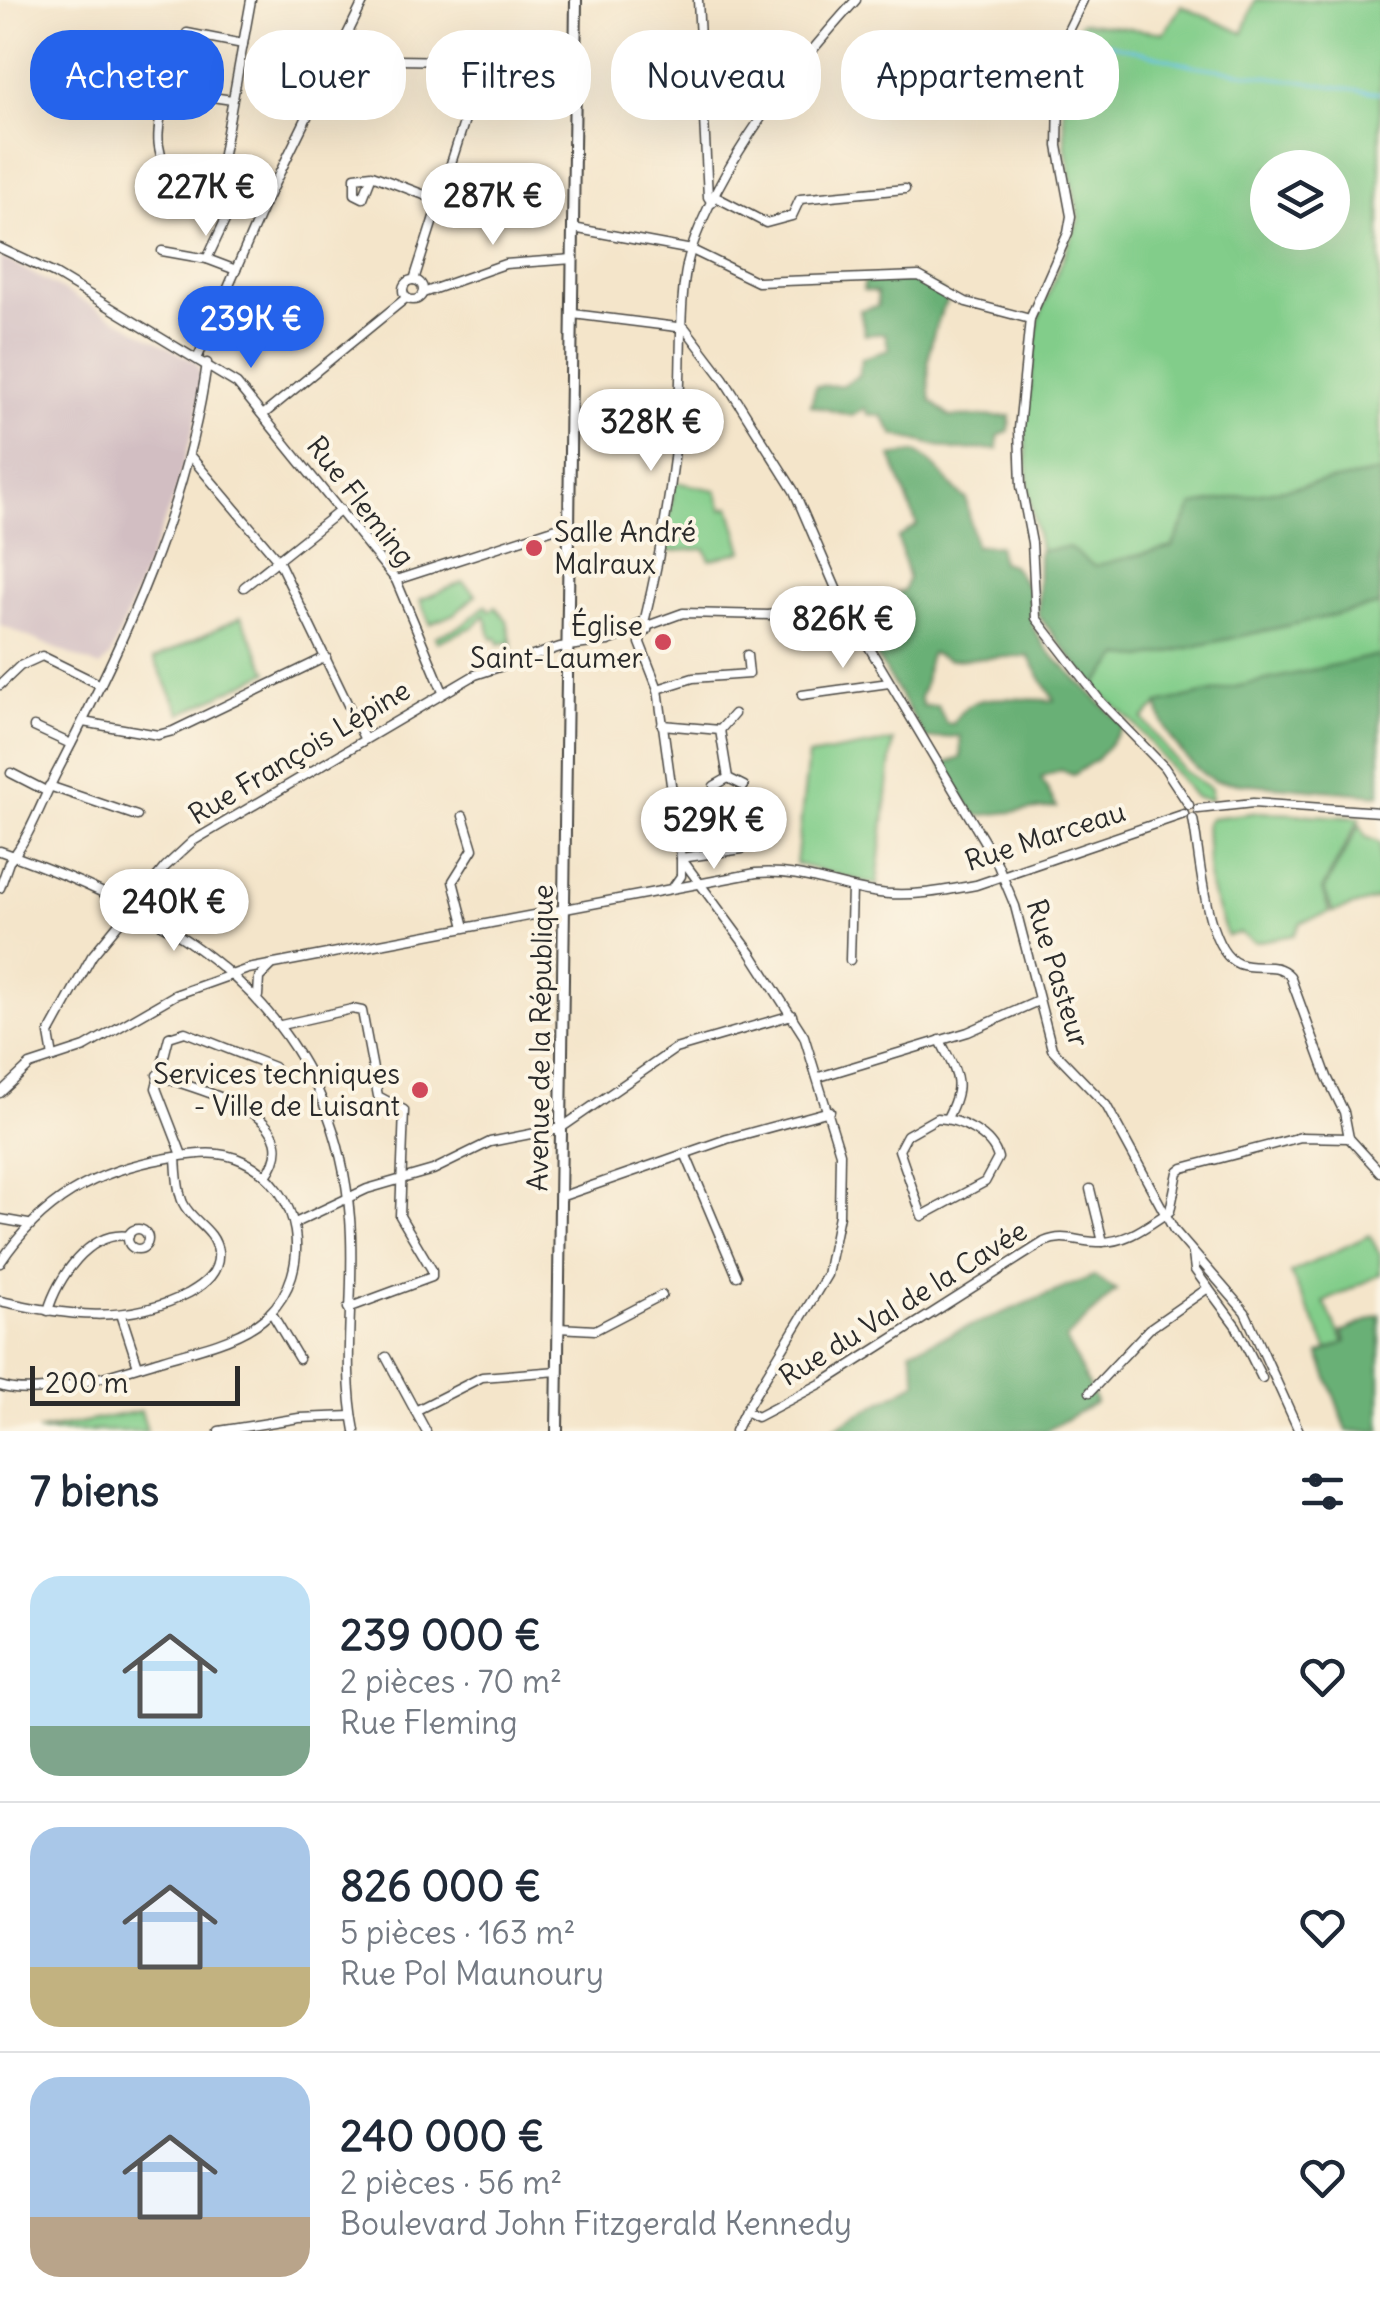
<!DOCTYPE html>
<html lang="fr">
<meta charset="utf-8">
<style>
:root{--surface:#fff;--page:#f2f2f3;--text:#1f2937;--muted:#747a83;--line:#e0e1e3;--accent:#2563eb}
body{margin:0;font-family:Delius,sans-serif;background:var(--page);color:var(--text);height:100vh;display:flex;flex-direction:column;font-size:38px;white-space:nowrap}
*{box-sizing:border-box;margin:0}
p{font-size:32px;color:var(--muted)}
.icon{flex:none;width:55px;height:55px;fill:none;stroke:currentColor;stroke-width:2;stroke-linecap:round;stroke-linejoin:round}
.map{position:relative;height:1431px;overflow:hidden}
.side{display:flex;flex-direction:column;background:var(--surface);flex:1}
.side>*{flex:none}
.banner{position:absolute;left:30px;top:30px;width:1320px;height:90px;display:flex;gap:20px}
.buttons{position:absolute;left:1250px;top:150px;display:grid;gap:20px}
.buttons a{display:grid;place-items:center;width:100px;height:100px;border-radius:50%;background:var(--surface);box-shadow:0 10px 40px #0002;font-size:50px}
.scale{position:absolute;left:30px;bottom:25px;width:210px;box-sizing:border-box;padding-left:10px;border:5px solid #2b2b2b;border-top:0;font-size:28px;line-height:35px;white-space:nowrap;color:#2b2b2b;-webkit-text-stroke:8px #fcf5e5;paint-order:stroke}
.price{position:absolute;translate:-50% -85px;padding:0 22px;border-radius:35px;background:#fff;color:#222;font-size:32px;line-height:65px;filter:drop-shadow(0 2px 5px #0008)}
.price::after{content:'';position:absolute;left:50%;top:60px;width:30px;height:22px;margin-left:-15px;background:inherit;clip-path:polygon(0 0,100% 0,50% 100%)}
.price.on{background:var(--accent);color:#fff}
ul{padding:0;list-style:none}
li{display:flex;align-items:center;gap:30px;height:250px;padding:0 30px}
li+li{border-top:2px solid var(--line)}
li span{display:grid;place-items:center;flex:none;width:280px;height:200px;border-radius:30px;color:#555}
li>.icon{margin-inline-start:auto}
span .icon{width:120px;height:120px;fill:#fffc;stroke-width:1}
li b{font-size:42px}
h2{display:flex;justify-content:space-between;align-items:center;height:120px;padding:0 30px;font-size:42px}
.tag{padding:0 35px;border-radius:40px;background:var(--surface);box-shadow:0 10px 40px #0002;font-size:35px;line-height:90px}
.tag.on{background:var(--accent);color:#fff}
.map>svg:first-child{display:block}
.industrial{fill:#d2bec2}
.green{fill:#82cd8a;stroke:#567c5a;stroke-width:2.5;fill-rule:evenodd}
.forest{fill:#69b076;stroke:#4a6e50;stroke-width:2.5;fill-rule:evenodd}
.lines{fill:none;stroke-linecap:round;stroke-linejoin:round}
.stream{stroke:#6bc3e8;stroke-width:2.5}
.minor-casing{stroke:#494743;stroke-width:11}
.major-casing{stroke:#494743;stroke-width:14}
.minor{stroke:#fff;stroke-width:8}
.major{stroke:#fff;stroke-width:10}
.poi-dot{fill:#d1495b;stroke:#fcf5e5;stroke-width:4}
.labels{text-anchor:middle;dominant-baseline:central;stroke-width:8;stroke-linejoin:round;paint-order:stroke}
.street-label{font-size:28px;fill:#2b2b2b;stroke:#fcf5e5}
.poi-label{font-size:28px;fill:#2b2b2b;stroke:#fcf5e5;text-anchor:end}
</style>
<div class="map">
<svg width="1380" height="1431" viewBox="0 0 1380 1431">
<rect width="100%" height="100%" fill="#fcf5e5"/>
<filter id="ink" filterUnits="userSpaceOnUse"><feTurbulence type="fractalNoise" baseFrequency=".01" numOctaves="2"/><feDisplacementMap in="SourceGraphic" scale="20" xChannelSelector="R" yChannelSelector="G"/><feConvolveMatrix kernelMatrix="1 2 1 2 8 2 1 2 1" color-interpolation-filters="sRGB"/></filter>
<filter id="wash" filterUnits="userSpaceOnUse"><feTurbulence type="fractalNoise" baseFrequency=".0048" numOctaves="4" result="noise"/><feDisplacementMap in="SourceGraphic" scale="40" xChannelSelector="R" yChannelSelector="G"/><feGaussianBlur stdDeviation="2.25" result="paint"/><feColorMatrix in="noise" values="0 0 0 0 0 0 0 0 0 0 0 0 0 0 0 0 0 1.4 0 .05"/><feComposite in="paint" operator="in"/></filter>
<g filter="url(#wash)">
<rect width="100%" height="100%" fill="#f4e5ca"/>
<path class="industrial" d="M0,256L196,362L202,376L197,416L175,495L110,657L100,667L0,625Z"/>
<g class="green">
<path d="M1255,0H1380V660L1374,656L1158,705L1143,719L1184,771L1211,789V800L1195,797L1133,722L1088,682L1055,623L1029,494L1025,430L1038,320L1079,219L1066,150L1062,92L1066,47L1081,22L1164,33L1181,6L1243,33ZM1268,168H1332V232H1268Z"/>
<path d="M675,482L716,490L722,509L730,507L743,551L710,560L705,549L663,552Z"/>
<path d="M463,582L476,595L456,613L430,624L420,600Z"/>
<path d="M486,605L490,611L495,607L507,620L513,649L508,642L499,644L497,638L492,639L485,615L473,627L437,642L435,637L463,625Z"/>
<path d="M241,617L268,672L181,714L154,659Z"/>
<path d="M893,741L877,885L796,864L808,756Z"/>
<path d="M1260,812L1360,818L1322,890L1330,913L1301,922L1294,935L1255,942L1239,933L1227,936L1209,885L1206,824L1210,818Z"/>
<path d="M1360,824L1366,837L1380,843V898L1333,912L1324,890Z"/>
<path d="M1370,1235L1380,1256V1275L1324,1302L1344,1343L1328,1350L1290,1273Z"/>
<path d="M141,1411L147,1431H37Z"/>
</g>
<g class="forest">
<path d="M865,279L921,280L943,292L947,301C929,335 925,363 931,401L950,417L1010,416L1009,431L998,436V449L954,450L894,435L882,416L868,414L865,408L852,416L811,405L816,386L842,385L858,376L862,358L889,350L885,333L865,335L860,310L878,306L877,292L863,290Z"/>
<path d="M916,452C938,463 946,485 966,499L975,546L998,545L1001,562L1012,565L1030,591L1032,626L1046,649L1124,726L1097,759L1073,775L1061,770L1041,778L1057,807L976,816L941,765L961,758L960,736L926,739L855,620L858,612L904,590L908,578L898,538L917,525L891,456ZM931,653L949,660L1028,656L1054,700C1017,702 972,685 953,724L946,723L938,706H923L920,697C930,678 923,668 931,653Z"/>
<path d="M1380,472V605L1143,658L1120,656L1094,687L1038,615L1039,551L1068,547L1094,566L1172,547L1193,505Z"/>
<path d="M1375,656L1380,660V795L1214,781C1190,768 1161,731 1158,704Z"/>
<path d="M1094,1276L1116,1290L1066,1339L1096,1402L1046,1431H828L917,1382L911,1350Z"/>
<path d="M1380,1315V1431H1347L1319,1354L1346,1342L1342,1332Z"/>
</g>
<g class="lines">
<path class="stream" d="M1080,36L1195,66L1380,93"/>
</g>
</g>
<g filter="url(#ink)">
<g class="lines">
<g class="minor-casing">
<g id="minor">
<path d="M251,0L217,187L264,205"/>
<path d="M698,0L708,197L712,203"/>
<path d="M1083,0L1060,47L1058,146L1071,216L1068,233L1030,319L1019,429L1021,486L1032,543L1036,618L1101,702L1164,767L1189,805"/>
<path d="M187,33L243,44"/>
<path d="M334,59L575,63"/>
<path d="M372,175L355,177V194L363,198L372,175L440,201"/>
<path d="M217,187L178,181C150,153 158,130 165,95L172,91L232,100"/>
<path d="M714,196L766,223L792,216L800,199L905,189"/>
<path d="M573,228L692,250L758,282L919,276L966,302L1030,319"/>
<path d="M0,248L55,274L237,384L396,580L443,692"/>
<path d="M162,251L207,259L236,270"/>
<path d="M207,259L238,193"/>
<circle cx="413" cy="290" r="10"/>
<path d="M414,280L474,91V62"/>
<path d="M423,293L505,264L573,259"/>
<path d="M573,314L685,328L723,378L794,491L841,600L997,863L1015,906L1052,1049L1106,1105L1174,1230L1245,1312L1299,1431"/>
<path d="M198,357L264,205L364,0"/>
<path d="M264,414L406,298"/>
<path d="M191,457L278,560L364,738"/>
<path d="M396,580L569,524"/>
<path d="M244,587L341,510"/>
<circle cx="642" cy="628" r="5.5"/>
<path d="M644,623C661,553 674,477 679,405C682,361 678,292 690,253C719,164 793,69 856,0"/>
<path d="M647,626L683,613L769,615L841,600"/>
<path d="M641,634L640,643L658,689L681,858L751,953L804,1036L840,1153L839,1215L827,1275L745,1411"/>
<path d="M0,685L20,666L42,656L101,685"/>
<path d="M658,689L693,678L749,674L747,655"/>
<path d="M802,695L889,683"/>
<path d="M83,722L158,735L173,731L326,657"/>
<path d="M662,725L720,730L728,778L714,786"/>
<path d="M34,727L71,744"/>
<path d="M720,730L734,714"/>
<path d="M11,773L46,791"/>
<path d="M728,778L744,786"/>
<path d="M49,786L137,816"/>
<path d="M1198,809L1253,803L1380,812"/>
<path d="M463,816L473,849L453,881L465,927"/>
<path d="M1193,819C1200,852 1204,951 1239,964C1258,971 1275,960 1290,976L1327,1077L1344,1112L1349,1138L1380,1172"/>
<path d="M0,851C180,914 333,1008 350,1218C356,1290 341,1359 355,1431"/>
<path d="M674,886L681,876V858L742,849"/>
<path d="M0,888L9,862C31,836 43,797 59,768C126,638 187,508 207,363"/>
<path d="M850,960L852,888"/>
<path d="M258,996L259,978L271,966"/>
<path d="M281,1025L352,1009L362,1011L378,1096L404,1110L400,1216L432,1270V1277L348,1308"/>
<path d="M940,1040C957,1075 966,1082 947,1118"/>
<path d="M53,1057L49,1034L92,956L165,867L193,841L475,675L560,647L608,641L637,630"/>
<path d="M157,1075C198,1091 311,1114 266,1176"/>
<path d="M819,1077L968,1032L1038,1001"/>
<path d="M0,1093L30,1065L85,1047L175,995L248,969L756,873C798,869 833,886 873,892C906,898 944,891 976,885L1184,814"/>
<path d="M937,1118C960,1119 992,1135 998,1158L985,1182L922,1216L899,1150L907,1135Z"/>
<path d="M685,1153L737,1276"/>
<path d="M182,1155L156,1088L169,1037L185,1032L274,1067"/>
<path d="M1090,1189L1103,1242"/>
<path d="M560,1197L727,1139L830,1111"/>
<path d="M0,1219L28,1224"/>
<path d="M297,1222L367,1189L433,1170L490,1142L561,1128L675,1049L792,1015"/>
<circle cx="138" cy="1239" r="10"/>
<path d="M0,1263C41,1201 95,1170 168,1158C194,1154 218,1149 243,1161C302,1188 314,1270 268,1315C242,1340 197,1349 163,1359C120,1372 42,1400 0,1386"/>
<path d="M1208,1288L1236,1326L1262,1378"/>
<path d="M0,1301C66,1315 126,1326 189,1293C205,1284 220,1272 218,1252C215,1229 192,1222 183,1203C177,1189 177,1172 176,1157"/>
<path d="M48,1311C57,1279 89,1230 129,1236"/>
<path d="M271,1312L299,1359"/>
<path d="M122,1317L138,1366"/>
<path d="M558,1328L595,1330L662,1295"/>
<path d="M386,1357L426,1431"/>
<path d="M1090,1392L1149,1329L1208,1288L1195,1270L1193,1254"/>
<path d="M415,1411L482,1377L558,1371"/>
<path d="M219,1431L299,1418L352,1416"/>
<path d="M735,1431L745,1411L757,1417L824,1382L1044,1242C1064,1233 1077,1242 1098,1242C1127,1243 1147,1226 1170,1211L1178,1172L1183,1168L1301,1137L1349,1138"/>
</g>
</g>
<g class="major-casing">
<path id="major" d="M557,1431L576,0"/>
</g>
<use href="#minor" class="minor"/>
<use href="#major" class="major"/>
</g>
</g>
<g class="poi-dot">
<circle cx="534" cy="548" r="10"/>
<circle cx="663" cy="642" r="10"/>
<circle cx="420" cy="1090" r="10"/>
</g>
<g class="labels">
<g class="street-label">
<text transform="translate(361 501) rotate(52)">Rue Fleming</text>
<text transform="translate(299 752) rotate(-31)">Rue François Lépine</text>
<text transform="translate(1045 836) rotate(-18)">Rue Marceau</text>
<text transform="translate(1058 973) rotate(73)">Rue Pasteur</text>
<text transform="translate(540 1038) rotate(-89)">Avenue de la République</text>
<text transform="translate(903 1303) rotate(-32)">Rue du Val de la Cavée</text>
</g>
<g class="poi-label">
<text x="554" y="532" text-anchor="start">Salle André<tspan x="554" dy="32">Malraux</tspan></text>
<text x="643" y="626">Église<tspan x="643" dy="32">Saint-Laumer</tspan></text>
<text x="400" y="1074">Services techniques<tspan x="400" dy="32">- Ville de Luisant</tspan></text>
</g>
</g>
</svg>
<div class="buttons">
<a><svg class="icon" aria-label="layers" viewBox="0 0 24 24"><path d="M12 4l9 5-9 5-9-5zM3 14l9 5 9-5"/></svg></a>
</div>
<div class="scale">200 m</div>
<b class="price" style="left:206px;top:239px">227K €</b>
<b class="price" style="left:493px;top:248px">287K €</b>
<b class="price on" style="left:251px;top:371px">239K €</b>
<b class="price" style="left:651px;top:474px">328K €</b>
<b class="price" style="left:843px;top:671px">826K €</b>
<b class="price" style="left:714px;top:872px">529K €</b>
<b class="price" style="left:174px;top:954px">240K €</b>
<div class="banner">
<a class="tag on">Acheter</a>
<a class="tag">Louer</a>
<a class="tag">Filtres</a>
<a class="tag">Nouveau</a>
<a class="tag">Appartement</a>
</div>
</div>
<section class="side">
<h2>7 biens<svg class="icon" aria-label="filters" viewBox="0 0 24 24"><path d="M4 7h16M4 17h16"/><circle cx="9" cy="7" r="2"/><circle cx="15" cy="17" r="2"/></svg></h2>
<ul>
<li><span style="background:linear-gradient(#bfe0f5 75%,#7fa58c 0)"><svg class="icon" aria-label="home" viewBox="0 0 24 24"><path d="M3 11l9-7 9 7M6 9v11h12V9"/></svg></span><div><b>239 000 €</b><p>2 pièces · 70 m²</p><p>Rue Fleming</p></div><svg class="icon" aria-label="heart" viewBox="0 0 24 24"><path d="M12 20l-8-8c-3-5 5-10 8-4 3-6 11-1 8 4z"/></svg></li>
<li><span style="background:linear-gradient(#a9c7e8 70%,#c2b280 0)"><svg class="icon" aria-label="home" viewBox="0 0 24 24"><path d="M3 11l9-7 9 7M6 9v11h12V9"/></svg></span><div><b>826 000 €</b><p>5 pièces · 163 m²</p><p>Rue Pol Maunoury</p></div><svg class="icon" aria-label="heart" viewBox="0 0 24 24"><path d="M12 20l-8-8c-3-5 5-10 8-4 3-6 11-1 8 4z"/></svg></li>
<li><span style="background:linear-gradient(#a9c7e8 70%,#b9a48a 0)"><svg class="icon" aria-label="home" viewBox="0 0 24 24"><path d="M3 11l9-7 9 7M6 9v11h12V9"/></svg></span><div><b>240 000 €</b><p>2 pièces · 56 m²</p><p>Boulevard John Fitzgerald Kennedy</p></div><svg class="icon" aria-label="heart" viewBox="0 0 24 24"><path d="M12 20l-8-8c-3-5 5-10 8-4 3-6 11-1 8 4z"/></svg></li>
</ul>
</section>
